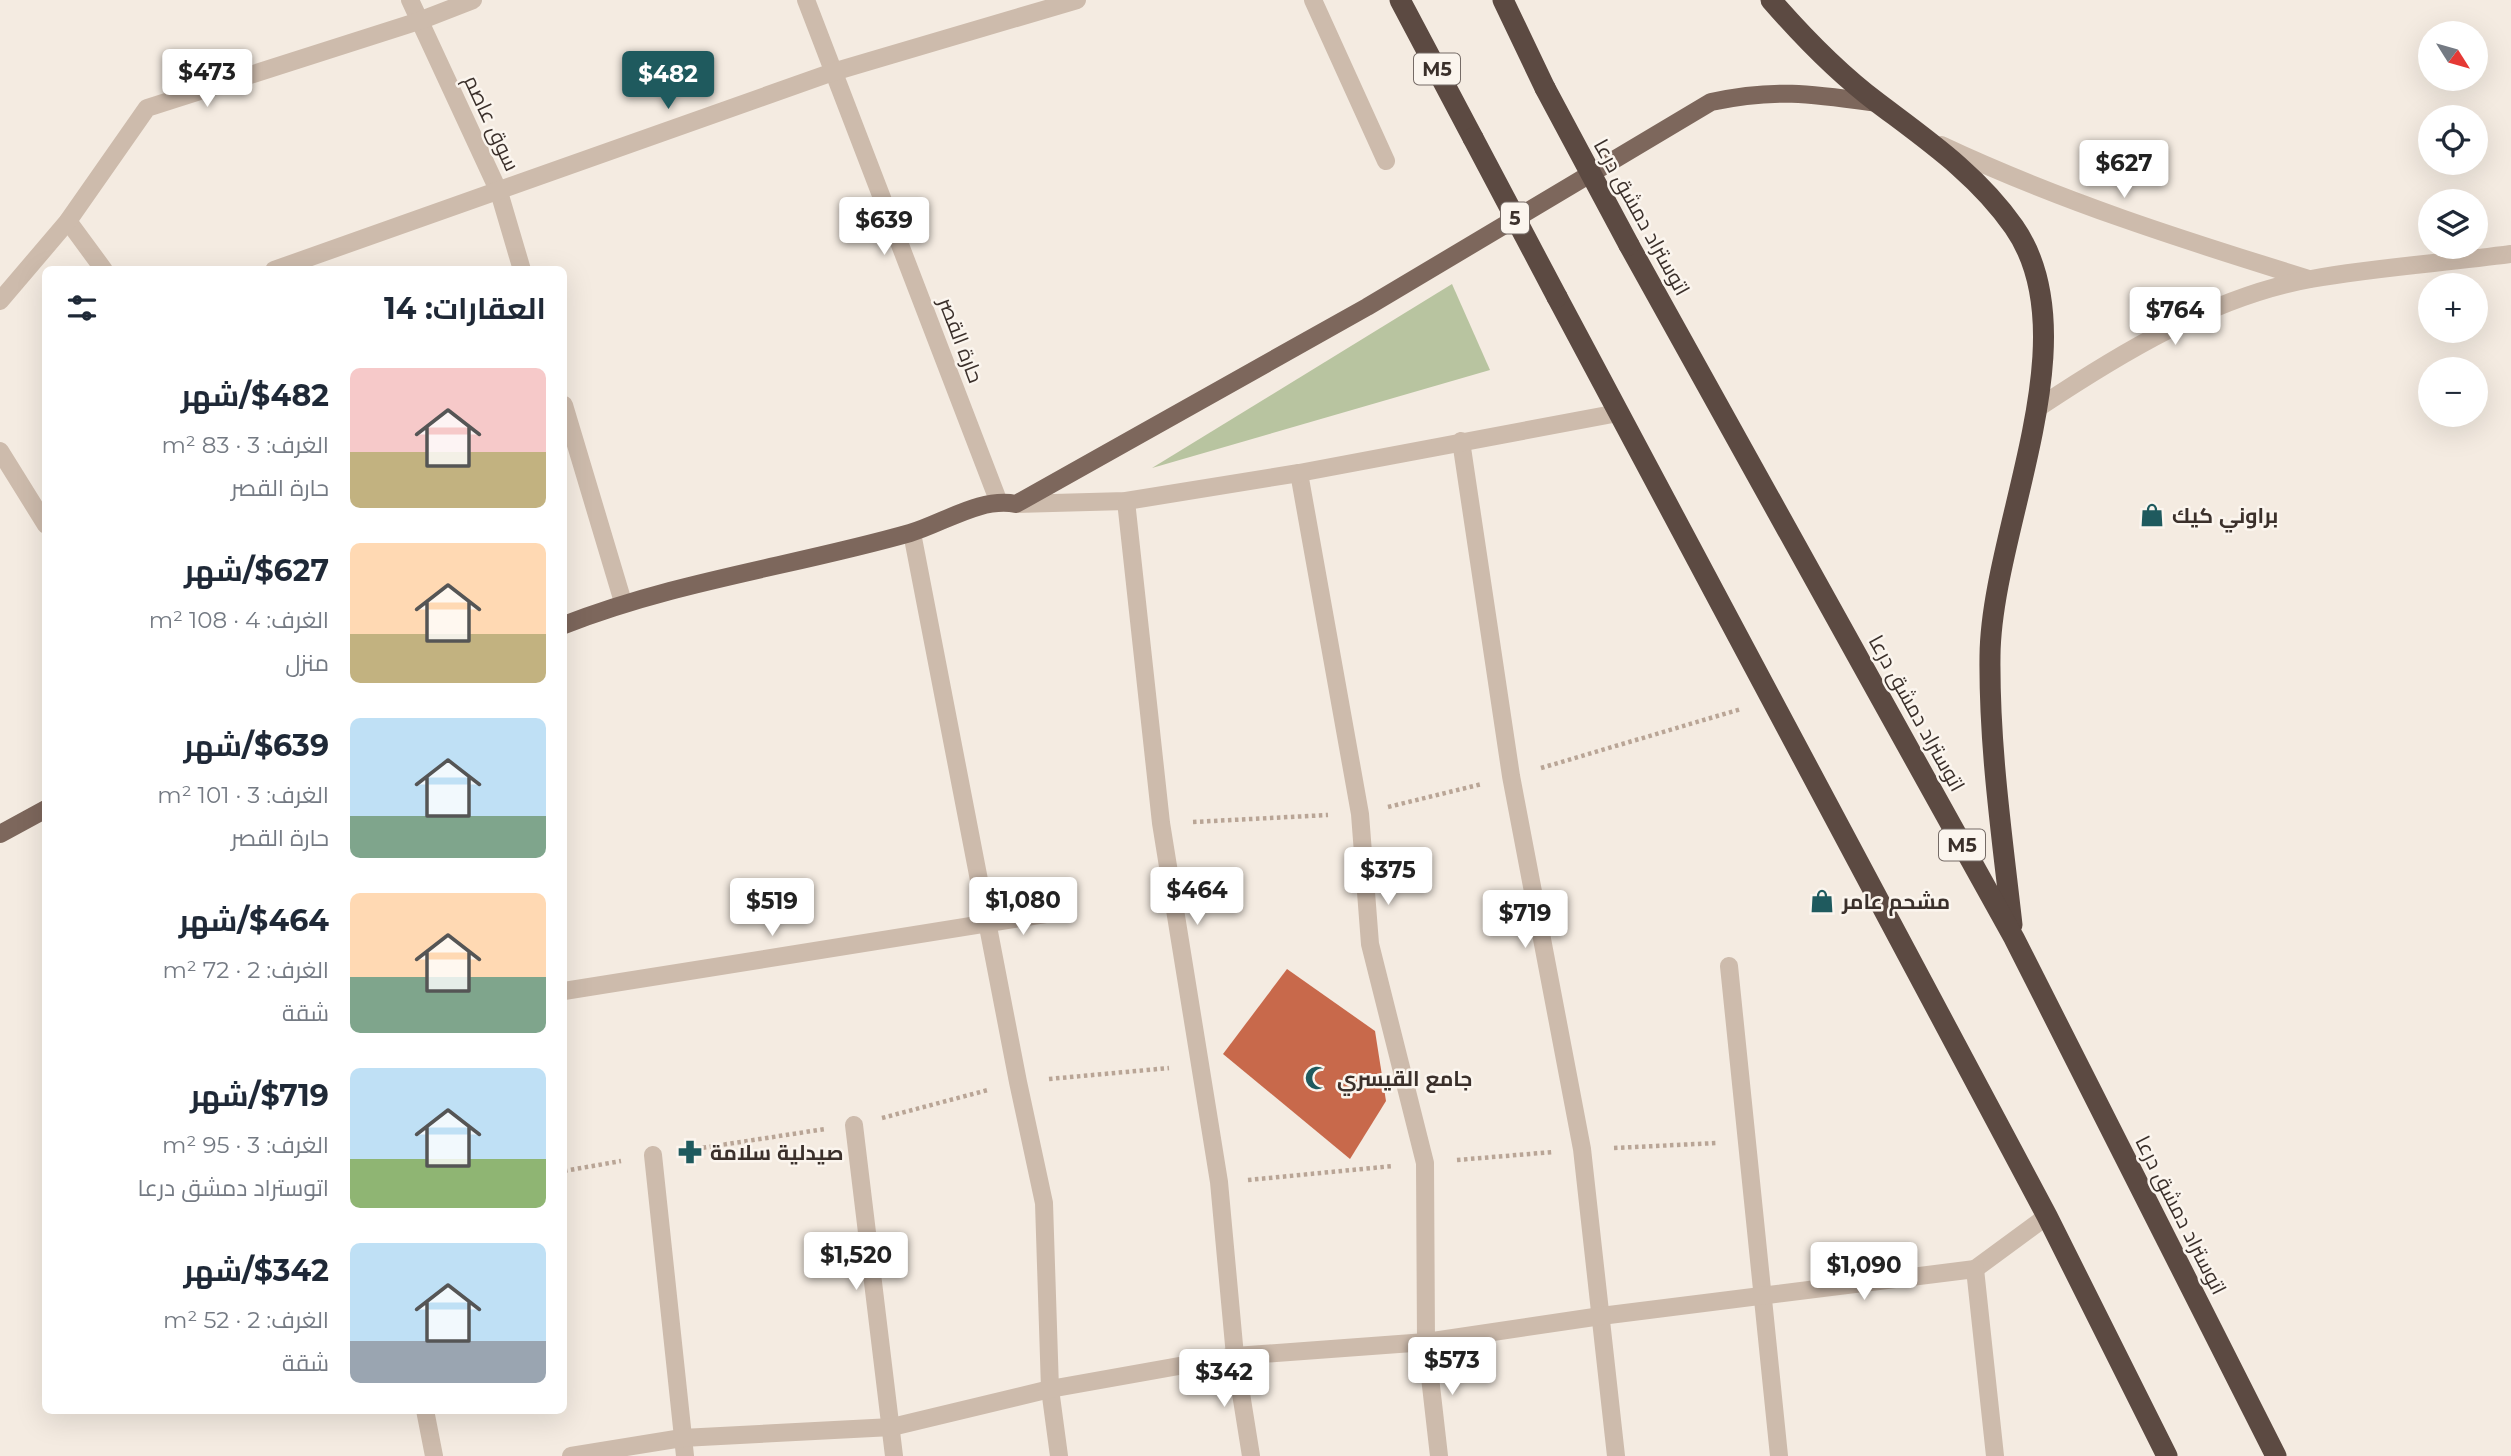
<!DOCTYPE html>
<html lang="ar">
<meta charset="utf-8">
<style>
:root{--surface:#fff;--page:#f2f2f3;--text:#1f2937;--muted:#747a83;--accent:#1f5a5e}
body{margin:0;font-family:Montserrat,Cairo,sans-serif;background:var(--page);color:var(--text);direction:rtl;height:100vh;display:flex;flex-direction:column;font-size:26px;white-space:nowrap}
*{box-sizing:border-box;margin:0}
p{font-size:23px;color:var(--muted)}
.icon{flex:none;width:38px;height:38px;fill:none;stroke:currentColor;stroke-width:2;stroke-linecap:round;stroke-linejoin:round}
.map{position:relative;flex:1;overflow:hidden;direction:ltr}
.details{position:absolute;left:42px;top:266px;width:525px;height:1148px;display:flex;flex-direction:column;background:var(--surface);border-radius:10px;box-shadow:0 7px 28px #0002;direction:rtl}
.details>*{flex:none}
.needle{width:46px;rotate:127deg}
.fabs{position:absolute;left:2418px;top:21px;display:grid;gap:14px}
.fabs a{display:grid;place-items:center;width:70px;height:70px;border-radius:50%;background:var(--surface);box-shadow:0 7px 28px #0002;font-size:35px}
.price{position:absolute;translate:-50% -60px;padding:0 16px;border-radius:7px;background:#fff;color:#222;font-size:23px;line-height:46px;filter:drop-shadow(0 2px 4px #0008)}
.price::after{content:'';position:absolute;left:50%;top:42px;width:21px;height:16px;margin-left:-10px;background:inherit;clip-path:polygon(0 0,100% 0,50% 100%)}
.price.selected{background:var(--accent);color:#fff}
ul{padding:0;list-style:none}
li{display:flex;align-items:center;gap:21px;height:175px;padding:0 21px}
li span{display:grid;place-items:center;flex:none;width:196px;height:140px;border-radius:10px;color:#555}
li>.icon{margin-inline-start:auto}
span .icon{width:84px;height:84px;fill:#fffc;stroke-width:1}
li b{font-size:30px}
h2{display:flex;justify-content:space-between;align-items:center;height:84px;padding:0 21px;font-size:30px}
.map>svg:first-child{display:block}
.green{fill:#b8c4a0}
.building{fill:#c8694b}
.lines{fill:none;stroke-linecap:round;stroke-linejoin:round}
.path{stroke:#b9a596;stroke-width:4.5;stroke-dasharray:3.5 3.5;stroke-linecap:butt}
.minor{stroke:#cdbbac;stroke-width:18}
.major{stroke:#7d675c;stroke-width:18}
.highway{stroke:#5c4a42;stroke-width:21}
.highway-bridge{stroke:#5c4a42;stroke-width:21}
.labels{text-anchor:middle;dominant-baseline:central;stroke-width:5;stroke-linejoin:round;paint-order:stroke}
.shield{fill:#fbf5ee;stroke:#756b66;stroke-width:2}
.shield-label{font-size:19px;font-weight:bold;fill:#3b302b}
.street-label{font-size:21px;fill:#3b302b;stroke:#fbf5ee}
.poi-label{font-size:21px;font-weight:bold;fill:#3b302b;stroke:#fbf5ee;text-anchor:start}
</style>
<div class="map">
<svg width="2511" height="1456" viewBox="0 0 2511 1456">
<rect width="100%" height="100%" fill="#f4ebe1"/>
<path class="green" d="M1452,284L1490,370L1152,468Z"/>
<path class="building" d="M1287,969L1375,1031L1386,1101L1350,1159L1223,1054Z"/>
<g class="lines">
<g class="path">
<path d="M1541,768L1741,709"/>
<path d="M1388,807L1482,784"/>
<path d="M1193,822L1328,815"/>
<path d="M1049,1079L1169,1068"/>
<path d="M882,1118L988,1090"/>
<path d="M1614,1148L1717,1143"/>
<path d="M682,1151L825,1129"/>
<path d="M1457,1160L1553,1152"/>
<path d="M564,1171L621,1161"/>
<path d="M1248,1180L1393,1166"/>
</g>
<g class="minor">
<path d="M410,0L499,192L522,270"/>
<path d="M806,0L998,500"/>
<path d="M1313,0L1386,161"/>
<path d="M1941,145C2060,201 2183,240 2309,279"/>
<path d="M68,221L104,270"/>
<path d="M274,270L833,72L1077,0"/>
<path d="M0,301L68,221L147,108L419,21L473,0"/>
<path d="M564,405L623,602"/>
<path d="M2038,408C2119,354 2214,296 2311,279C2377,267 2445,263 2511,254"/>
<path d="M1461,441L1511,776L1582,1149L1616,1456"/>
<path d="M0,451L46,525"/>
<path d="M1299,473L1360,814L1370,944L1425,1163L1426,1342L1439,1456"/>
<path d="M1126,501L1161,823L1219,1182L1235,1356L1251,1456"/>
<path d="M1016,504L1126,501L1299,473L1618,413"/>
<path d="M912,533L1018,1082L1044,1203L1050,1389L1059,1456"/>
<path d="M1729,966L1779,1456"/>
<path d="M564,991L1052,913"/>
<path d="M854,1125L894,1456"/>
<path d="M653,1155L685,1456"/>
<path d="M1975,1269L2047,1216"/>
<path d="M425,1410L434,1456"/>
<path d="M571,1456L682,1438L892,1427L1050,1389L1235,1356L1426,1342L1601,1316L1975,1269L1995,1456"/>
</g>
<g class="major">
<path d="M564,625C676,581 794,566 910,533C944,523 980,497 1016,504L1367,307L1711,102C1776,88 1813,94 1877,103"/>
<path d="M0,834L46,809"/>
</g>
<g class="highway">
<path d="M1400,0L1473,138"/>
<path d="M1503,0L1545,88"/>
<path d="M1771,0C1804,38 1838,73 1878,103C1927,140 1978,175 2014,227C2092,339 1991,530 1990,656C1989,746 2002,836 2012,925"/>
<path d="M1629,245L2014,938L2276,1456"/>
<path d="M1557,297L2047,1216L2167,1456"/>
</g>
<g class="highway-bridge">
<path d="M1545,88L1629,245"/>
<path d="M1473,138L1557,297"/>
</g>
</g>
<defs>
<g id="shop-bare" transform="scale(1.89)"><path d="M-5-2.5h2.3a2.7 3.5 0 0 1 5.4 0H5L5.5 6h-11ZM-1.5-2.5h3a1.5 2.3 0 0 0-3 0Z" fill="#1f5a5e" stroke="#fbf5ee" stroke-width="2.5" paint-order="stroke"/></g>
<g id="mosque-bare" transform="scale(1.89)"><path d="M3.5-4.9A6 6 0 1 0 3.5 4.9A5 5 0 1 1 3.5-4.9Z" fill="#1f5a5e" stroke="#fbf5ee" stroke-width="2.5" paint-order="stroke"/></g>
<g id="pharmacy-bare" transform="scale(1.89)"><path d="M-2-6h4v4h4v4h-4v4h-4v-4h-4v-4h4Z" fill="#1f5a5e" stroke="#fbf5ee" stroke-width="2.5" paint-order="stroke"/></g>
</defs>
<g fill-rule="evenodd">
<use href="#shop-bare" x="2152" y="515"/>
<use href="#shop-bare" x="1822" y="901"/>
<use href="#mosque-bare" x="1317" y="1078"/>
<use href="#pharmacy-bare" x="690" y="1152"/>
</g>
<g class="labels">
<g class="shield">
<rect x="1414" y="53.5" width="46" height="31" rx="5"/>
<rect x="1501" y="202.5" width="28" height="31" rx="5"/>
<rect x="1939" y="829.5" width="46" height="31" rx="5"/>
</g>
<g class="shield-label">
<text x="1437" y="69">M5</text>
<text x="1515" y="218">5</text>
<text x="1962" y="845">M5</text>
</g>
<g class="street-label">
<text transform="translate(492 123) rotate(65)">سوق عاصم</text>
<text transform="translate(1642 217) rotate(61)">اتوستراد دمشق درعا</text>
<text transform="translate(961 340) rotate(69)">حارة القصر</text>
<text transform="translate(1917 713) rotate(61)">اتوستراد دمشق درعا</text>
<text transform="translate(2181 1215) rotate(63)">اتوستراد دمشق درعا</text>
</g>
<g class="poi-label">
<text x="2172" y="515">براوني كيك</text>
<text x="1842" y="901">مشحم عامر</text>
<text x="1337" y="1078">جامع القيسري</text>
<text x="710" y="1152">صيدلية سلامة</text>
</g>
</g>
</svg>
<div class="fabs">
<a><svg class="needle" viewBox="-14 -14 28 28"><path d="M0-13l5 13h-10z" fill="#e53935"/><path d="M0 13l5-13h-10z" fill="#747a83"/></svg></a>
<a><svg class="icon" aria-label="locate" viewBox="0 0 24 24"><circle cx="12" cy="12" r="6"/><path d="M12 2v4M12 18v4M2 12h4M18 12h4"/></svg></a>
<a><svg class="icon" aria-label="layers" viewBox="0 0 24 24"><path d="M12 4l9 5-9 5-9-5zM3 14l9 5 9-5"/></svg></a>
<a>+</a>
<a>−</a>
</div>
<b class="price" style="left:207px;top:109px">$473</b>
<b class="price selected" style="left:668px;top:111px">$482</b>
<b class="price" style="left:2124px;top:200px">$627</b>
<b class="price" style="left:884px;top:257px">$639</b>
<b class="price" style="left:2175px;top:347px">$764</b>
<b class="price" style="left:1388px;top:907px">$375</b>
<b class="price" style="left:1197px;top:927px">$464</b>
<b class="price" style="left:1023px;top:937px">$1,080</b>
<b class="price" style="left:772px;top:938px">$519</b>
<b class="price" style="left:1525px;top:950px">$719</b>
<b class="price" style="left:856px;top:1292px">$1,520</b>
<b class="price" style="left:1864px;top:1302px">$1,090</b>
<b class="price" style="left:1452px;top:1397px">$573</b>
<b class="price" style="left:1224px;top:1409px">$342</b>
<section class="details">
<h2>العقارات: 14<svg class="icon" aria-label="filters" viewBox="0 0 24 24"><path d="M4 7h16M4 17h16"/><circle cx="9" cy="7" r="2"/><circle cx="15" cy="17" r="2"/></svg></h2>
<ul>
<li><span style="background:linear-gradient(#f6c9c9 60%,#c2b280 0)"><svg class="icon" aria-label="home" viewBox="0 0 24 24"><path d="M3 11l9-7 9 7M6 9v11h12V9"/></svg></span><div><b>$482/شهر</b><p>الغرف: 3 · 83 m²</p><p>حارة القصر</p></div></li>
<li><span style="background:linear-gradient(#ffd9b3 65%,#c2b280 0)"><svg class="icon" aria-label="home" viewBox="0 0 24 24"><path d="M3 11l9-7 9 7M6 9v11h12V9"/></svg></span><div><b>$627/شهر</b><p>الغرف: 4 · 108 m²</p><p>منزل</p></div></li>
<li><span style="background:linear-gradient(#bfe0f5 70%,#7fa58c 0)"><svg class="icon" aria-label="home" viewBox="0 0 24 24"><path d="M3 11l9-7 9 7M6 9v11h12V9"/></svg></span><div><b>$639/شهر</b><p>الغرف: 3 · 101 m²</p><p>حارة القصر</p></div></li>
<li><span style="background:linear-gradient(#ffd9b3 60%,#7fa58c 0)"><svg class="icon" aria-label="home" viewBox="0 0 24 24"><path d="M3 11l9-7 9 7M6 9v11h12V9"/></svg></span><div><b>$464/شهر</b><p>الغرف: 2 · 72 m²</p><p>شقة</p></div></li>
<li><span style="background:linear-gradient(#bfe0f5 65%,#8fb573 0)"><svg class="icon" aria-label="home" viewBox="0 0 24 24"><path d="M3 11l9-7 9 7M6 9v11h12V9"/></svg></span><div><b>$719/شهر</b><p>الغرف: 3 · 95 m²</p><p>اتوستراد دمشق درعا</p></div></li>
<li><span style="background:linear-gradient(#bfe0f5 70%,#9aa5b1 0)"><svg class="icon" aria-label="home" viewBox="0 0 24 24"><path d="M3 11l9-7 9 7M6 9v11h12V9"/></svg></span><div><b>$342/شهر</b><p>الغرف: 2 · 52 m²</p><p>شقة</p></div></li>
</ul>
</section>
</div>
